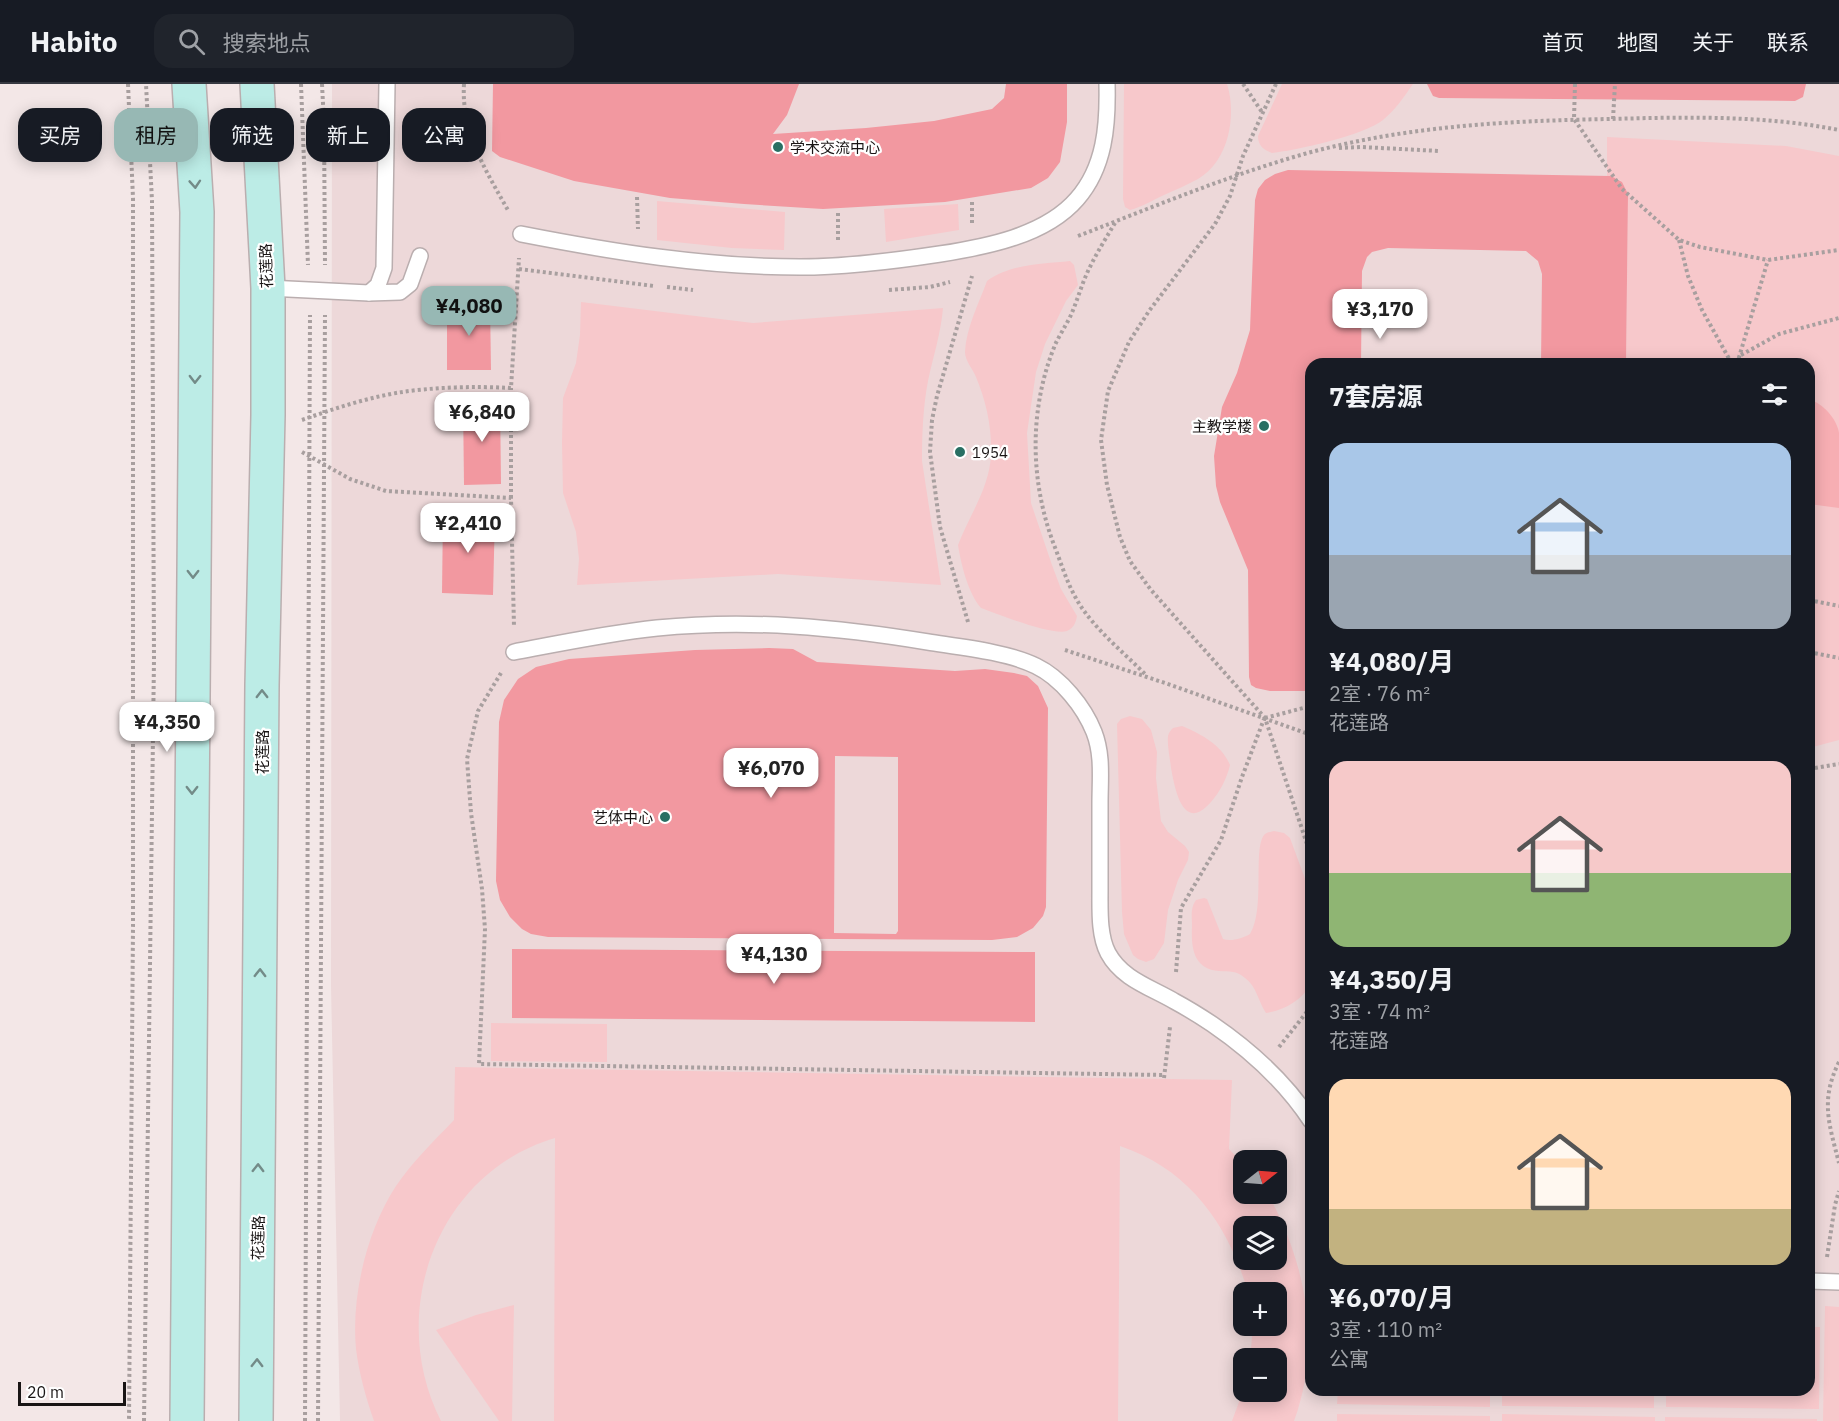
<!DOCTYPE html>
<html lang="zh">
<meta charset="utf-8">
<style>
:root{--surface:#171b24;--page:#20242c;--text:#f1f3f6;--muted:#9ea1a6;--line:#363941;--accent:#97b8b4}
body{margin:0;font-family:"IBM Plex Sans","Noto Sans SC",sans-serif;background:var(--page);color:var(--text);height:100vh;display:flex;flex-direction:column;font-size:22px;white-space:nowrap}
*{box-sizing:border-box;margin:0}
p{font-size:20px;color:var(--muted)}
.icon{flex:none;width:33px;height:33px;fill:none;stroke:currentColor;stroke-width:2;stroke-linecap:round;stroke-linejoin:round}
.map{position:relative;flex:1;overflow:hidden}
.drawer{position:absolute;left:1305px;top:274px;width:510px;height:1038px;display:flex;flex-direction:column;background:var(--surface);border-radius:18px;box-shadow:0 3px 15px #0003}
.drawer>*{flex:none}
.top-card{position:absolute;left:18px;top:24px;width:570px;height:54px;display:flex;gap:12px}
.needle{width:39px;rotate:73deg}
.fabs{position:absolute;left:1233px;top:1066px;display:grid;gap:12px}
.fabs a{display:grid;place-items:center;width:54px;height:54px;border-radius:12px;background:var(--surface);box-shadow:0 3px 15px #0003;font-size:30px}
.scale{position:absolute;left:18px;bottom:15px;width:108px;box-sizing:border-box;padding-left:6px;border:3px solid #191515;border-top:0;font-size:16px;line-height:21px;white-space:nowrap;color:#191515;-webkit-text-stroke:4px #fff;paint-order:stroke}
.price{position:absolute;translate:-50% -51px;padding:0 14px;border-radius:12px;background:#fff;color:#222;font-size:20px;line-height:39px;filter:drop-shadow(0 2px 3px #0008)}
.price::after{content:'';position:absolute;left:50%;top:36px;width:18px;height:14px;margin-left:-9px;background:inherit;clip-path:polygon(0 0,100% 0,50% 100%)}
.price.current{background:var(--accent);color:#111}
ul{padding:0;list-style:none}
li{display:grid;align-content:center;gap:12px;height:318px;padding:0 24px}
li span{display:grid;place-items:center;height:186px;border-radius:18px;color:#555}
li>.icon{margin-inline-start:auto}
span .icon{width:108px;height:108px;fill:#fffc;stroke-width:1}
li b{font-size:26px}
h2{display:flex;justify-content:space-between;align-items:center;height:72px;padding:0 24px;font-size:26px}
.tag{padding:0 21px;border-radius:18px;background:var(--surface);box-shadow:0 3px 15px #0003;font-size:21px;line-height:54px}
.tag.current{background:var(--accent);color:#111}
header{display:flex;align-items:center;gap:36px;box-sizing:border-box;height:84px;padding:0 30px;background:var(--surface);border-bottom:2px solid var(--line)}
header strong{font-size:28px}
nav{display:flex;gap:33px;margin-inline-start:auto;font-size:21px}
.search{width:420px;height:54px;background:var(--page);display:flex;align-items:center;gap:15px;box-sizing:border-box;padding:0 21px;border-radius:18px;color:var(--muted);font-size:22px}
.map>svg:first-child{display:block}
.built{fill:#edd8d9;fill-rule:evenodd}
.green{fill:#f7c8cb;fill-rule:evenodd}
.water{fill:#f7aeb3}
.building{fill:#f298a0;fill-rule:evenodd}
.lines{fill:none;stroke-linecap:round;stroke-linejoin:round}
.service-casing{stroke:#baaeaf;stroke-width:18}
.secondary-casing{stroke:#baaeaf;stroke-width:36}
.path{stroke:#a89f9f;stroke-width:4;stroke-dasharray:3 3;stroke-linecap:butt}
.service{stroke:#fff;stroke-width:15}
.secondary{stroke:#bcece6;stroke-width:33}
.oneway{stroke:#738b88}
.poi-dot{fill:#296f63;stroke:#fff;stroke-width:2}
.labels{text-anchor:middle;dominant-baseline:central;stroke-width:4.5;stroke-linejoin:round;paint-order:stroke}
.poi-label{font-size:15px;fill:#191515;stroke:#fff;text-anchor:start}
.street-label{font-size:15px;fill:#191515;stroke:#fff}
</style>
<header>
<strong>Habito</strong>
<div class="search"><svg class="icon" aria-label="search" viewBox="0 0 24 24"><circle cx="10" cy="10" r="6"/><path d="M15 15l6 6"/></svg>搜索地点</div>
<nav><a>首页</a><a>地图</a><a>关于</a><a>联系</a></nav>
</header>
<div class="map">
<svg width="1839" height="1337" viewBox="0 0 1839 1337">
<rect width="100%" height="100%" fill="#f3e7e7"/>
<path class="built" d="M332,0H1839V1337H340L331,902ZM1311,280H1809V1306H1311ZM1244,1077H1276V1110H1244ZM1244,1143H1276V1176H1244ZM1244,1209H1276V1242H1244ZM1244,1275H1276V1308H1244Z"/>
<g class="green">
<path d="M1124,0H1227C1237,31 1229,77 1198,95C1187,101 1175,106 1164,111C1153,116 1142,123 1130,126L1125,123L1123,115Z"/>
<path d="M1282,0H1413C1404,13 1395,26 1383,36C1365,51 1297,66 1272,69C1264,66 1258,62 1258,52Z"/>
<path d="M1607,53L1786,62L1839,72V656L1809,664V280H1626L1628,110L1620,96L1607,92Z"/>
<path d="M657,117L785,128L784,166L732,164L657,156Z"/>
<path d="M958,120L959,146L886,158L884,125Z"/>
<path d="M1070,177L1074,181L1078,201L1066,217L1045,260L1036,288L1027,349L1031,419L1052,481L1061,505L1077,532C1076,538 1074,544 1067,547C1053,552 997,530 981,524C968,509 961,480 958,461C970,430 990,403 991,370C992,343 986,317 976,293C973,285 965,277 965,268C966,244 979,219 987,197C1009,180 1043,180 1070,177Z"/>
<path d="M581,218L753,239L943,224C941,249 933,273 928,297C923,323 922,351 922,377L941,501L778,490L577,501L579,475L576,448L563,409L562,359L563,314L576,279L580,251Z"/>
<path d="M1130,632L1142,635L1151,646L1157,668L1156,694L1161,737L1168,748L1185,762L1189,768L1188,776L1178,796L1168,826L1164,859L1154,875L1146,878L1138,875L1133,871L1124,850L1122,828L1117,640L1121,635Z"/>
<path d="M1182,642C1201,650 1222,661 1230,681C1227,694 1220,708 1211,718C1183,750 1175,705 1171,684C1170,674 1167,661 1168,652C1169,648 1171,646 1173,644Z"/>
<path d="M1274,747L1284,749L1290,754L1311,811V901C1300,917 1285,926 1266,929C1258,917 1257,903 1245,894C1236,886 1230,888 1219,887C1193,885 1191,863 1192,842C1192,833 1190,824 1196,816L1204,814L1207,815L1223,855C1231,858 1243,854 1250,850C1266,825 1252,762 1265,750C1268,748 1271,748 1274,747Z"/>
<path d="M491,939L607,940V978L491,977Z"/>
<path d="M455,983L1232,996L1229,1065L1243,1080L1244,1110H1268C1306,1179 1322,1261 1294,1337H1232L1243,1307L1276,1308V1275H1250L1253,1242H1276V1209H1248C1229,1141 1189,1085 1120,1062L1118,1337H554L555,1054C436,1089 386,1229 441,1337H374C366,1314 359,1289 356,1265C351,1212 367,1146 396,1102C413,1077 433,1058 454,1036ZM1244,1143H1276V1176H1244Z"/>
<path d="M514,1221L512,1337H499L436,1246L476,1231Z"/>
<path d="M1825,1222L1839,1223V1337H1823Z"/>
<path d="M1809,1243H1820L1819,1325L1666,1323V1307L1809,1306Z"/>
<path d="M1338,1307H1490V1323L1337,1320Z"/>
<path d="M1502,1307H1654V1324L1502,1322Z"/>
<path d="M1337,1330L1490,1332V1337H1337Z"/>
<path d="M1502,1330L1655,1333V1337H1502Z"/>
<path d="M1665,1333L1817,1335V1337H1665Z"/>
</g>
<path class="water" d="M1809,316C1822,318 1837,335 1839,349C1839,373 1839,400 1839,424L1809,420Z"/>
<g class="building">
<path d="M493,0H799L787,31L773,50L866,44L934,37L992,25L1004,14L1006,0H1067V38L1060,78L1048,94L1031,104L945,118L823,125L744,120L670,114L574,97L500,73L492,67Z"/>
<path d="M1427,0H1806L1803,13L1795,17L1439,14L1433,12Z"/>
<path d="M1288,86L1611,92L1622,98L1628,110L1626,280H1541L1542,190L1538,177L1526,167L1388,164L1372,168L1367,173L1362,187L1361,280H1311V607H1270L1256,604L1251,601L1249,593L1248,486L1220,418L1216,402L1214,372L1222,323L1237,289L1250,246L1255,116L1258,105L1265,96L1275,90Z"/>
<path d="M447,219H490L491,286H447Z"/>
<path d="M463,317H500L501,400L464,401Z"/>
<path d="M443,429L495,430L493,511L442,509Z"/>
<path d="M769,564L793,565L817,578L955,587L985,585L1014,589L1027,592L1038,602L1048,624L1046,823L1043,832L1033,844L1017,853L992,856L548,853L531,850L522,845L510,833L500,816L496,797L499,638L504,616L518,595L536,583L569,575L695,566ZM835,672L898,673V847L896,850L834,849Z"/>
<path d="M512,865L1035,868V938L512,934Z"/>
</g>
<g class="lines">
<g class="service-casing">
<g id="service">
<path d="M521,150C613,168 706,183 800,183C847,183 894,177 940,170C985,163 1045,152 1077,115C1105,83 1108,41 1107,0"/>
<path d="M268,204L369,209L400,208L410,200L420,172"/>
<path d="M369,209L378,201L384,184L387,0"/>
<path d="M514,568C561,559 609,549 657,544C749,535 837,543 928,558C960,563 1008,568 1036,582C1061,594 1084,623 1094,648C1103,671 1100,695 1100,719C1100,749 1100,779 1100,808C1100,827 1099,852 1108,869C1122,895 1150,903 1174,917C1187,924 1200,932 1212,940C1250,966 1286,999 1311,1037"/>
<path d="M1809,1197L1839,1198"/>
</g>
</g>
<g class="secondary-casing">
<g id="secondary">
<path d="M187,1337L197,128L189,0"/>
<path d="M256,1337L262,601L268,331V204L257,0"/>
</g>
</g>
<g class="path">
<path d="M128,0L133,114V842L129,1337"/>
<path d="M301,0L308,181"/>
<path d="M322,0L324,39L325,181"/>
<path d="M464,0C461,48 486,87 509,128"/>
<path d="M1243,0L1262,28"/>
<path d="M1276,0L1243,72L1230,112L1215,140L1149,227L1129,258L1108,307L1101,356L1107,401L1120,453L1130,477L1151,506L1265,634L1311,772"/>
<path d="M1575,0L1574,35L1622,105L1679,156L1700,163L1768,176L1839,166"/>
<path d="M1613,35L1615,0"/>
<path d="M1339,64L1361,63L1440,67"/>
<path d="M637,113L638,145"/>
<path d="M972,118V139"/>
<path d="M838,129V157"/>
<path d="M1115,139C1106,154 1096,170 1088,187C1081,202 1077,218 1070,233C1065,243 1059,252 1055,261C1028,327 1030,401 1056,466C1063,485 1069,504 1080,521C1097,547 1123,568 1145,590"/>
<path d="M1078,152C1153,123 1227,92 1304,70C1406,42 1504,37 1609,35C1685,33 1764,31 1839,46"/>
<path d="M1679,156L1688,192L1702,226L1732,280"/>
<path d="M519,185L654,202"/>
<path d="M667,203L693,206"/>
<path d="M889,206L930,203L950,198"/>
<path d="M1741,271L1779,250L1839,234"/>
<path d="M1667,280H1669"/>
<path d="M1737,280L1768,176"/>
<path d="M302,336C333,325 363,315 396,309C431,303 475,302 511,304L519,174"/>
<path d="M302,368L350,395L386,407L511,414L514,543"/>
<path d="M511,414V304"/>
<path d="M1809,516L1839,522"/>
<path d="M968,538L940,443L930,368L932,336L937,312L972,192"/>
<path d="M1065,566L1165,599L1311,651"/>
<path d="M1809,568L1839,574"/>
<path d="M501,589L478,627L467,675L471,729L482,805L485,845L479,980L1164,991"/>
<path d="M1265,634L1311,622"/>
<path d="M1809,685L1839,680"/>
<path d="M1176,888L1181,824L1221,756L1242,693L1264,635"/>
<path d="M1279,963L1306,929L1311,918"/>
<path d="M1839,978C1820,1016 1829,1040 1839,1079"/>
<path d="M1164,994L1170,943"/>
<path d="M1827,1173L1835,1121L1839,1107"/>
<path d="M144,1337L154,575L152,117L146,0"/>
<path d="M305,1337L310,231"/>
<path d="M318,1337L325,231"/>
</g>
<use href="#service" class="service"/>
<use href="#secondary" class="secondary"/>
</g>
<defs><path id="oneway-chevron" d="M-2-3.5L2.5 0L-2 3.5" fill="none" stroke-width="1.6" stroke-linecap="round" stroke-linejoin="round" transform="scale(1.5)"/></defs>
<g class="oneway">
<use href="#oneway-chevron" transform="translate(195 100) rotate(86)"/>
<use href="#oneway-chevron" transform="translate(195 295) rotate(91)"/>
<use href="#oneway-chevron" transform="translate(193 490) rotate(90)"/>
<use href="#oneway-chevron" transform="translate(262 610) rotate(-90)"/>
<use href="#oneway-chevron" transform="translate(192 706) rotate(90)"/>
<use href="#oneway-chevron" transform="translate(260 889) rotate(-89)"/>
<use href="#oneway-chevron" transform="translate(258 1084) rotate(-89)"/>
<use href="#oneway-chevron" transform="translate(257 1279) rotate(-89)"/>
</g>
<g class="poi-dot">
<circle cx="778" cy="63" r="6"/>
<circle cx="1264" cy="342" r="6"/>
<circle cx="960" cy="368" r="6"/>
<circle cx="665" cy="733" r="6"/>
</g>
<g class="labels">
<g class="poi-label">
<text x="790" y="63">学术交流中心</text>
<text x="1252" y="342" text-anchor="end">主教学楼</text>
<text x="972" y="368">1954</text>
<text x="653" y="733" text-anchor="end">艺体中心</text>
</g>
<g class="street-label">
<text transform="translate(266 182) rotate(-92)">花莲路</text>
<text transform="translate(262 668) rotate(-90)">花莲路</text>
<text transform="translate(258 1154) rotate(-89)">花莲路</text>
</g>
</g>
</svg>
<div class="fabs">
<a><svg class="needle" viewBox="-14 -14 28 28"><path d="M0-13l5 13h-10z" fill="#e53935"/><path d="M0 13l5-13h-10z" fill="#9ea1a6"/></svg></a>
<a><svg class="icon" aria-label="layers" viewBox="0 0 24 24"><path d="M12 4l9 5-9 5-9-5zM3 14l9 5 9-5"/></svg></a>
<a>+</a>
<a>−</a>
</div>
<div class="scale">20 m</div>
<b class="price current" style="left:469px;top:253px">¥4,080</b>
<b class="price" style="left:1380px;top:256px">¥3,170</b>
<b class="price" style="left:482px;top:359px">¥6,840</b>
<b class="price" style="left:468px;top:470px">¥2,410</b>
<b class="price" style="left:167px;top:669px">¥4,350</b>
<b class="price" style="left:771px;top:715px">¥6,070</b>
<b class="price" style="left:774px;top:901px">¥4,130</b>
<div class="top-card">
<a class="tag">买房</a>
<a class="tag current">租房</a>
<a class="tag">筛选</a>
<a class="tag">新上</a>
<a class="tag">公寓</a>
</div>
<section class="drawer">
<h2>7套房源<svg class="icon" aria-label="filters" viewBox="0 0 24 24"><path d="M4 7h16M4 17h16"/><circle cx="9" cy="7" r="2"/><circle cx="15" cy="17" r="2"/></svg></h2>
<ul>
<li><span style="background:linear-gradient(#a9c7e8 60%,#9aa5b1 0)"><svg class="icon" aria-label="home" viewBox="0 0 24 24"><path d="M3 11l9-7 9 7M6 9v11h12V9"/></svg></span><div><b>¥4,080/月</b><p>2室 · 76 m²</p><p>花莲路</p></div></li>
<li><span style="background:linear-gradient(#f6c9c9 60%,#8fb573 0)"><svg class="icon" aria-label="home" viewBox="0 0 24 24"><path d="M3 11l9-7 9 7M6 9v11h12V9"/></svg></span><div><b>¥4,350/月</b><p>3室 · 74 m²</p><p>花莲路</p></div></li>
<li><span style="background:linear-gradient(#ffd9b3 70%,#c2b280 0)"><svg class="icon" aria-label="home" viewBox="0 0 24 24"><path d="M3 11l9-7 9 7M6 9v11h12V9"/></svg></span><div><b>¥6,070/月</b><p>3室 · 110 m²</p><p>公寓</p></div></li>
</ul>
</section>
</div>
